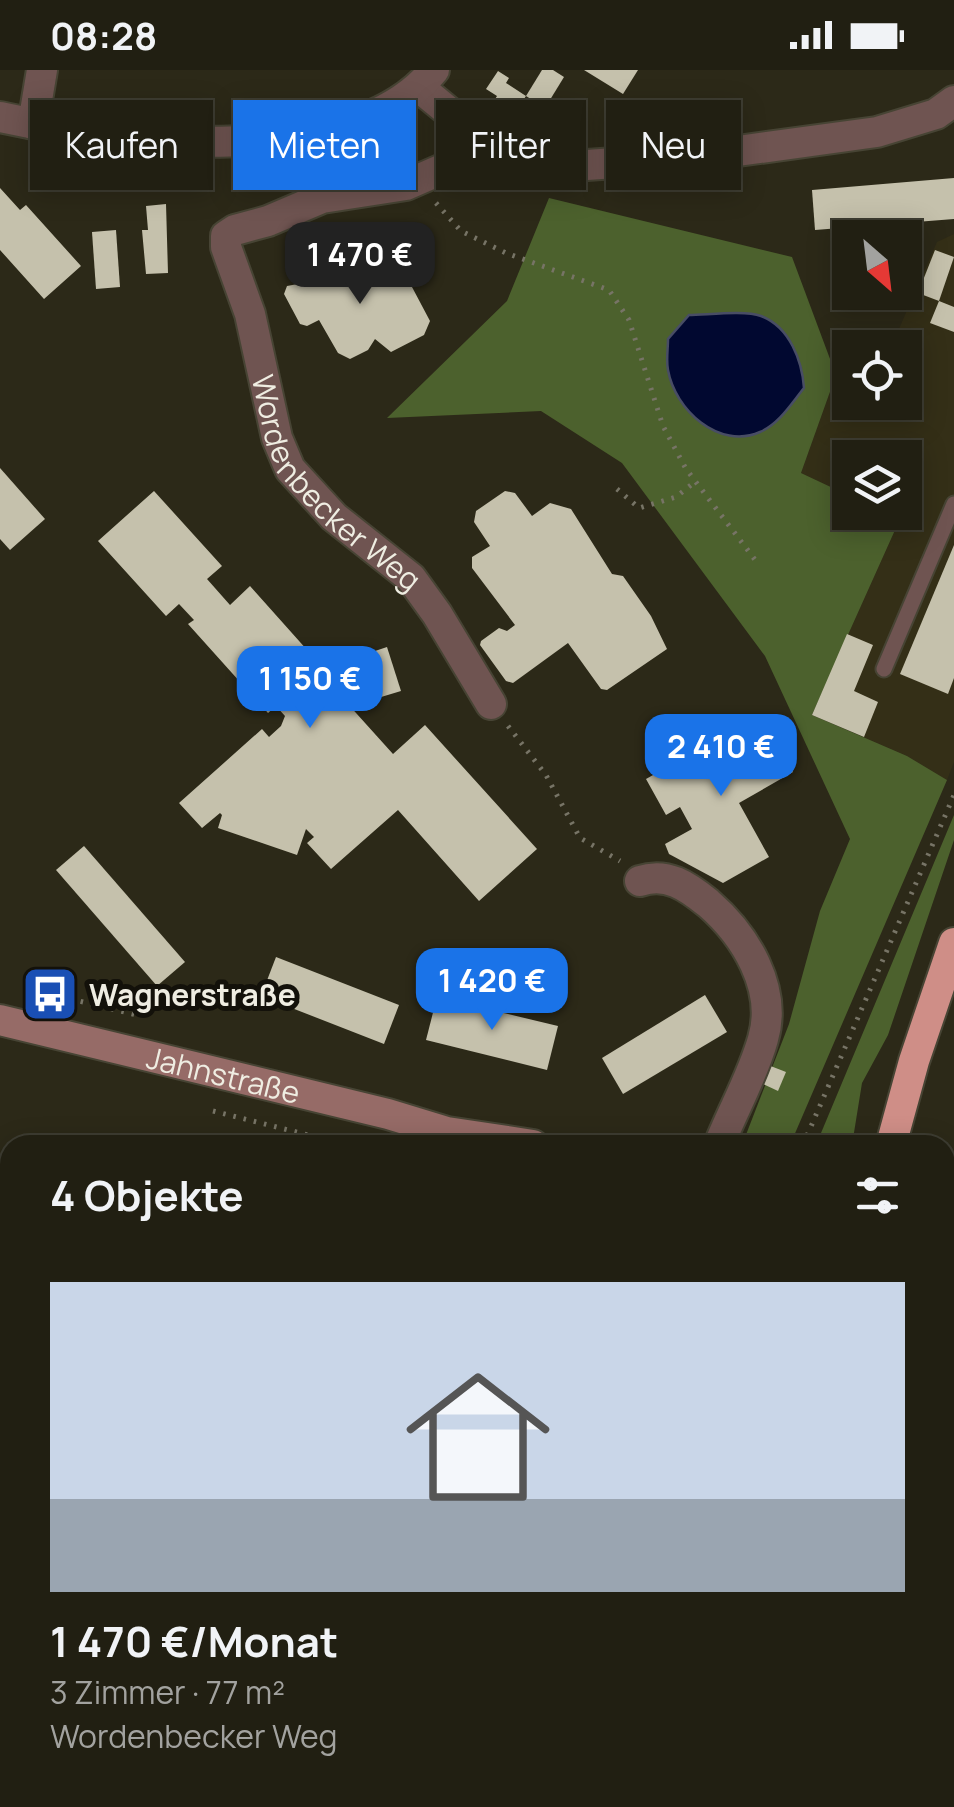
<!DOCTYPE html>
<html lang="de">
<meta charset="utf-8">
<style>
:root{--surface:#211f12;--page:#29271b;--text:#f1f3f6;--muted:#a2a29f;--line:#3e3d32;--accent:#1a73e8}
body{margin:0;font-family:Manrope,sans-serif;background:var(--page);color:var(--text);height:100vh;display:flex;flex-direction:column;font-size:38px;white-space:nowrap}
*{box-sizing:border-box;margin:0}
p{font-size:32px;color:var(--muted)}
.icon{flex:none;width:55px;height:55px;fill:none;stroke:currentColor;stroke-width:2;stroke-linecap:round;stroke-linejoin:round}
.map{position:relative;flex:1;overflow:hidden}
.sheet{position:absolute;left:0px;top:1065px;width:955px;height:672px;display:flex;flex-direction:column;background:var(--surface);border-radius:30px 30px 0 0;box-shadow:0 5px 25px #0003,0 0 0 2px var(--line)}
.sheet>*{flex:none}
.banner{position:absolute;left:30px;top:30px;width:895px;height:90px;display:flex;gap:20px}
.needle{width:65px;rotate:152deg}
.controls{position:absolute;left:832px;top:150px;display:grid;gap:20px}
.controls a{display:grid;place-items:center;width:90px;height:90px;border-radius:0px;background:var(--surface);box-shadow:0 5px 25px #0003,0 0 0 2px var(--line);font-size:50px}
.price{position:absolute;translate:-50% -85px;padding:0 22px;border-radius:20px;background:var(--accent);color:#fff;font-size:32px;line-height:65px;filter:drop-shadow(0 2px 5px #0008)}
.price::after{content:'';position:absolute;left:50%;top:60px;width:30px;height:22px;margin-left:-15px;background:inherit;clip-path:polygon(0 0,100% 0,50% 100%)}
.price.current{background:#222;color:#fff}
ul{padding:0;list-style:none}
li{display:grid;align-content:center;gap:20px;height:530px;padding:0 50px}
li+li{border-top:2px solid var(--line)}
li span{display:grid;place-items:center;height:310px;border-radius:0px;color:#555}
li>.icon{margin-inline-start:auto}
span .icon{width:180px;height:180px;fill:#fffc;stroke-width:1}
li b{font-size:42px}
h2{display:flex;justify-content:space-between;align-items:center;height:120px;padding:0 50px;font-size:42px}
.chip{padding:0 35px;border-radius:0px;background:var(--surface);box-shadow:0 5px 25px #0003,0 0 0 2px var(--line);font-size:35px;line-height:90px}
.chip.current{background:var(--accent);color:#fff}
.status{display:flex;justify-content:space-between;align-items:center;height:70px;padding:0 50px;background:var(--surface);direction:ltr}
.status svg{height:28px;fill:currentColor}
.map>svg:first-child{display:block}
.built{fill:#342f17}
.green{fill:#3b4f1b}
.forest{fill:#4c612d}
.water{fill:#010830;stroke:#484d65;stroke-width:2.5}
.building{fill:#c5c1ac}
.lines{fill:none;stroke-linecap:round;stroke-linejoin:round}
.highway-tunnel{stroke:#494636;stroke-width:30;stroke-dasharray:30 15;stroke-linecap:butt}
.lane-casing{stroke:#474434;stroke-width:19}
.street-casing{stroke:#474434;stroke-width:34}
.secondary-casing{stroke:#474434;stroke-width:34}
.highway-casing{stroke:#474434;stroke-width:34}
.path{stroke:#777466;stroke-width:5;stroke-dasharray:2.5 8;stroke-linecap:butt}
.lane{stroke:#6f5451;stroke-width:15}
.street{stroke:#6f5451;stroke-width:30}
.secondary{stroke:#966b67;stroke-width:30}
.highway{stroke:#cf8e87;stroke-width:30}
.secondary-bridge-casing{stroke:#474434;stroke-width:34;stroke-linecap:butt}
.secondary-bridge{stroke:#966b67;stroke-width:30}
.labels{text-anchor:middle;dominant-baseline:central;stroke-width:10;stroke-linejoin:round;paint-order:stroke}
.street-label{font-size:30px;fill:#efede2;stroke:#13110a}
.poi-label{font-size:30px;font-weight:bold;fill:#efede2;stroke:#13110a;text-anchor:start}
</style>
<div class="status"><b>08:28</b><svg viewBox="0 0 49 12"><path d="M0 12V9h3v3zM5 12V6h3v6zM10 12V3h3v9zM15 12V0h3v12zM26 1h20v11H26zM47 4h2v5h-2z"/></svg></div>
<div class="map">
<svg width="954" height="1737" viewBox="0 0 954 1737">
<rect width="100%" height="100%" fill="#2c2918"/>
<path class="built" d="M954,164V692L947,710L907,686L812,645L900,449L887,443L905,442V388H850V426L801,403L836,305L850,304V332H905V278L891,277L937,172Z"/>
<g class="green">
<path d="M0,1681L10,1683V1728H77L78,1737H0Z"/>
<path d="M772,1728H879V1737H770Z"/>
</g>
<g class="forest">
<path d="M549,128L792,187L836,305L801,403L850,426V442L887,443L900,449L812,645L907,686L947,710L790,1075H742L789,954L820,841L850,769L765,586L622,393L541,341L387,348L507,231Z"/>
<path d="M954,745V770L888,965L862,1013L852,1075H816Z"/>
<path d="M945,1249L954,1251V1478L945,1521Z"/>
<path d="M536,1728H772L770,1737H532Z"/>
</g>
<path class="water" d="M689,245C706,245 745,240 761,246C790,257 802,291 804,318C791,334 779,354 760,362C719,380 675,340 668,300C666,291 668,279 668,269Z"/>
<g class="building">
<path d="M542,0H553L564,7L545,38L526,26Z"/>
<path d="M584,0H638L623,24Z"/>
<path d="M498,1L509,8L506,13L526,26L514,44L494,31L497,26L486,19Z"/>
<path d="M954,108V149L815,160L812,120Z"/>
<path d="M0,118L20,140L26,135L81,196L44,229L0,180Z"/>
<path d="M166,134L168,203L146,204L142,160H148L146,136Z"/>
<path d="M116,160L120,217L96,219L92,162Z"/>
<path d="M935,180L954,187L939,231L918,223Z"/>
<path d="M348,184L355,187L369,215L378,205L395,197L403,200L430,251L424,265L391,282L375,269L368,280L350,289L338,283L319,250L307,256L300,254L284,224L287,216L303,213L309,204L325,197L330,198Z"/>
<path d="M939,231L954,237V262L930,253Z"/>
<path d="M0,398L45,449L10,480L0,469Z"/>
<path d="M154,421L222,496L207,509L230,535L250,516L333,609L329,613L393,684L425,655L537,779L479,831L398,740L331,799L307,773L314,767L306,759L297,785L218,758L222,745L220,743L202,758L179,733L262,659L269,667L281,656L285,646L276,636L268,643L188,554L194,550L179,534L166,546L98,471Z"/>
<path d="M505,421L515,423L532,446L550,433L571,439L612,504L623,506L651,546L667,579L607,620L601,619L568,573L513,613L506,611L480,575L481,571L499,558L507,561L515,555L472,498V487L490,476L474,452L476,441Z"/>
<path d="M954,475V608L948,624L900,604Z"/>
<path d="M847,564L873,575L854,621L878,632L864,667L812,645Z"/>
<path d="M387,577L401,621L358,634L345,591Z"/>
<path d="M761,644L793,702L739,733L769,787L723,813L669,784L665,774L692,759L680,737L666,745L646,709Z"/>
<path d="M84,776L185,892L157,916L56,800Z"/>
<path d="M276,887L399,935L384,974L261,926Z"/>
<path d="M705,925L727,962L623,1024L602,988Z"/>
<path d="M437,927L558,956L547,1000L426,970Z"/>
<path d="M768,995L786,1002L778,1021L761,1013Z"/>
<path d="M10,1132V1187L0,1195V1141Z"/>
<path d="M10,1538V1568L0,1575V1545Z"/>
<path d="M347,1728H386L374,1737H355Z"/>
</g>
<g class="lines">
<g class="highway-tunnel">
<path d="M761,1737V1728"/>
<path d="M860,1737L861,1728"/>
</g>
<g class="lane-casing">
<g id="lane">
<path d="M884,599L954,434"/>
<path d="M945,1716L954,1713"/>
</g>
</g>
<g class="street-casing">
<g id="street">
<path d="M420,18L488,74L522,89L558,97L687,88L877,62L936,44L954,31"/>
<path d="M0,47C114,72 352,103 434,0"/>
<path d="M33,54L42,0"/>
<path id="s1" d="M488,74L454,94L406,115L322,128L268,151L235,160L226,166V177L250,244L277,368L290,399L334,447L411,508L437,544L491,634"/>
<path d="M640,811C667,802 687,816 708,833C745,865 778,918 763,969C753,1005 733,1040 719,1075"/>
<path d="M0,1291L10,1283"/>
<path d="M0,1620L10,1624"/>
<path d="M145,1728L155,1737"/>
<path d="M286,1737L289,1728"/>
</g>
</g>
<g class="secondary-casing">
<g id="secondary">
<path id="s2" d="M0,950L388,1044L447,1062L533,1075"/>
<path d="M945,1217L954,1220"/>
</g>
</g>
<g class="highway-casing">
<path id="highway" d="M891,1075L914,991L954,873"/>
</g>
<g class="path">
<path d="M436,133L461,161L506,183L609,220L629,250L663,356L686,399L756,491"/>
<path d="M617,419L639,438L676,427L696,411"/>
<path d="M508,656L546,705L580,768L620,791"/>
<path d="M50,924L141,946"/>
<path d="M213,1041L340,1073"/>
<path d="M803,1075L954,725"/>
<path d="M0,1223L10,1214"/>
<path d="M945,1278L954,1277"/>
<path d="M868,1731L886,1728"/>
<path d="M0,1734L2,1737"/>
<path d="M521,1737L525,1728"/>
<path d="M594,1737L600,1728"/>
<path d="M756,1737L758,1728"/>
</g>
<use href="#lane" class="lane"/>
<use href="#street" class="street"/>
<use href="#secondary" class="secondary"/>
<use href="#highway" class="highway"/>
<g class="secondary-bridge-casing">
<path id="secondary-bridge" d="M945,1183L954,1185"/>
</g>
<use href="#secondary-bridge" class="secondary-bridge"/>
</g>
<defs>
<g id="bus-square" transform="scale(2.875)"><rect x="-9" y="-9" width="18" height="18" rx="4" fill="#1a4fb4" stroke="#13110a"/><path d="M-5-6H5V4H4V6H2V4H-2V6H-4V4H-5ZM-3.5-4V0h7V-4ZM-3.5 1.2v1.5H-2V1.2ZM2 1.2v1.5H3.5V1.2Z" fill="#fff"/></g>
</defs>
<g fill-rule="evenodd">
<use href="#bus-square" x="50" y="924"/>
</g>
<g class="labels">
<g class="street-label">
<text stroke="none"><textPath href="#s1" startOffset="560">Wordenbecker Weg</textPath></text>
<text stroke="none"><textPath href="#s2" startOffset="230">Jahnstraße</textPath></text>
</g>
<g class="poi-label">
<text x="89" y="924">Wagnerstraße</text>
</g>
</g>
</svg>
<div class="controls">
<a><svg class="needle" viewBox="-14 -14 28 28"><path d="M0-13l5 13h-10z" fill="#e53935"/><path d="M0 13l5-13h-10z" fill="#a2a29f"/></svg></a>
<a><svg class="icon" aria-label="locate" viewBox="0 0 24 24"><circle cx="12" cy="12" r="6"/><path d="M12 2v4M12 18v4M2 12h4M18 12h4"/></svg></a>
<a><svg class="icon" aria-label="layers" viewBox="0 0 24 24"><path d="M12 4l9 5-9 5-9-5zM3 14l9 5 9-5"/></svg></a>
</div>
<b class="price current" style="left:360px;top:237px">1 470 €</b>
<b class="price" style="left:310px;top:661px">1 150 €</b>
<b class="price" style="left:721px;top:729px">2 410 €</b>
<b class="price" style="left:492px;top:963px">1 420 €</b>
<div class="banner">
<a class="chip">Kaufen</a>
<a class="chip current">Mieten</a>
<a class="chip">Filter</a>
<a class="chip">Neu</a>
</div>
<section class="sheet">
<h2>4 Objekte<svg class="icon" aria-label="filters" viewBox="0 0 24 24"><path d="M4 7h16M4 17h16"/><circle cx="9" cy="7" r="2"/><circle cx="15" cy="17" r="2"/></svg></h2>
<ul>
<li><span style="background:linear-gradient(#c9d6e8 70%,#9aa5b1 0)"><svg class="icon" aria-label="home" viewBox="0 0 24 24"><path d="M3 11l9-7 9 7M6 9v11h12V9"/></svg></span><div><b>1 470 €/Monat</b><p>3 Zimmer · 77 m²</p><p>Wordenbecker Weg</p></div></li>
</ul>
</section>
</div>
